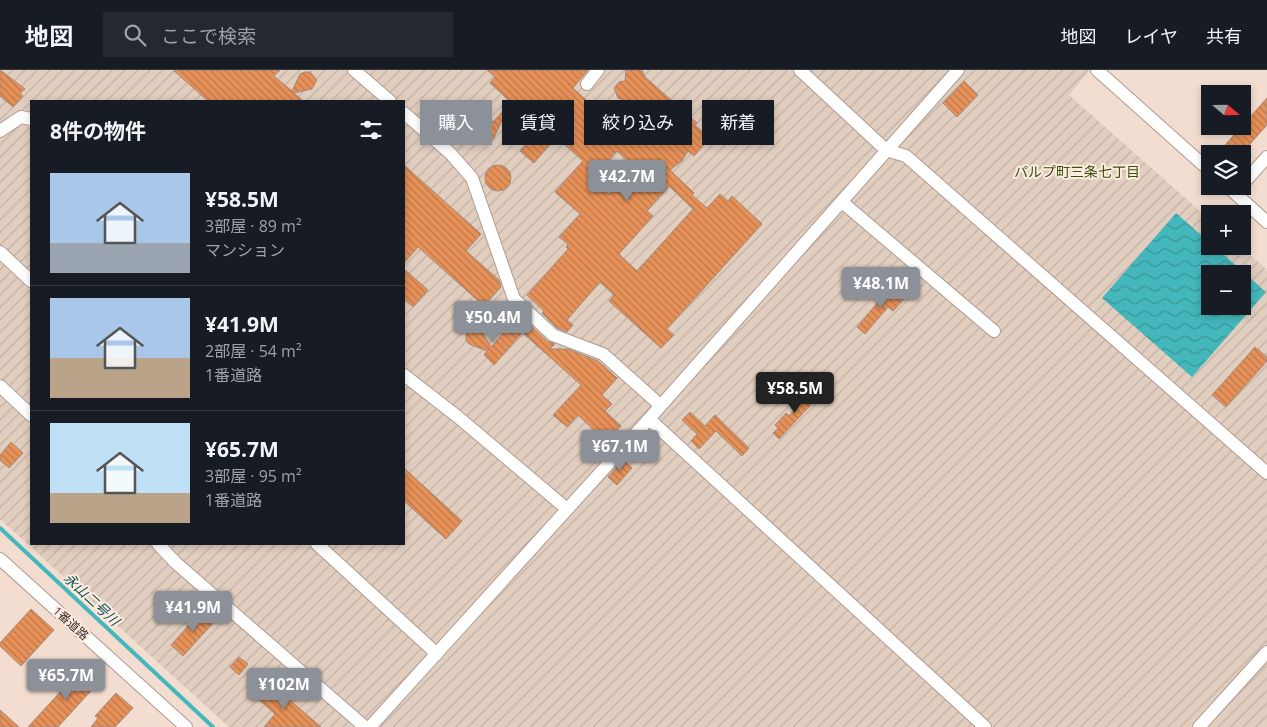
<!DOCTYPE html>
<html lang="ja">
<meta charset="utf-8">
<style>
:root{--surface:#171b24;--page:#242831;--text:#f1f3f6;--muted:#9ea1a6;--line:#363941;--accent:#8c9099}
body{margin:0;font-family:"Open Sans","Noto Sans JP",sans-serif;background:var(--page);color:var(--text);height:100vh;display:flex;flex-direction:column;font-size:19px;white-space:nowrap}
*{box-sizing:border-box;margin:0}
p{font-size:16px;color:var(--muted)}
.icon{flex:none;width:28px;height:28px;fill:none;stroke:currentColor;stroke-width:2;stroke-linecap:round;stroke-linejoin:round}
.map{position:relative;flex:1;overflow:hidden}
.panel{position:absolute;left:30px;top:30px;width:375px;height:445px;display:flex;flex-direction:column;background:var(--surface);border-radius:0px;box-shadow:0 2px 8px #0003}
.panel>*{flex:none}
.banner{position:absolute;left:420px;top:30px;width:475px;height:45px;display:flex;gap:10px}
.needle{width:32px;rotate:110deg}
.tools{position:absolute;left:1201px;top:15px;display:grid;gap:10px}
.tools a{display:grid;place-items:center;width:50px;height:50px;border-radius:0px;background:var(--surface);box-shadow:0 2px 8px #0003;font-size:25px}
.price{position:absolute;translate:-50% -42px;padding:0 11px;border-radius:5px;background:var(--accent);color:#fff;font-size:16px;line-height:32px;filter:drop-shadow(0 1px 2px #0008)}
.price::after{content:'';position:absolute;left:50%;top:30px;width:15px;height:11px;margin-left:-8px;background:inherit;clip-path:polygon(0 0,100% 0,50% 100%)}
.price.current{background:#222;color:#fff}
ul{padding:0;list-style:none}
li{display:flex;align-items:center;gap:15px;height:125px;padding:0 20px}
li+li{border-top:1px solid var(--line)}
li span{display:grid;place-items:center;flex:none;width:140px;height:100px;border-radius:0px;color:#555}
li>.icon{margin-inline-start:auto}
span .icon{width:60px;height:60px;fill:#fffc;stroke-width:1}
li b{font-size:21px}
h2{display:flex;justify-content:space-between;align-items:center;height:60px;padding:0 20px;font-size:21px}
.tag{padding:0 18px;border-radius:0px;background:var(--surface);box-shadow:0 2px 8px #0003;font-size:18px;line-height:45px}
.tag.current{background:var(--accent);color:#fff}
header{display:flex;align-items:center;gap:30px;box-sizing:border-box;height:70px;padding:0 25px;background:var(--surface);border-bottom:1px solid var(--line)}
header strong{font-size:24px}
nav{display:flex;gap:28px;margin-inline-start:auto;font-size:18px}
.search{width:350px;height:45px;background:var(--page);display:flex;align-items:center;gap:12px;box-sizing:border-box;padding:0 18px;border-radius:0px;color:var(--muted);font-size:19px}
.map>svg:first-child{display:block}
.industrial{fill:url(#industrial-furrows);fill-rule:evenodd}
.water{fill:url(#water-waves);fill-rule:evenodd}
.lines{fill:none;stroke-linecap:round;stroke-linejoin:round}
.stream{stroke:#44b7bc;stroke-width:4}
.building{fill:url(#building-back-hatch);stroke:#a08c80;fill-rule:evenodd}
.minor-casing{stroke:#af9b8f;stroke-width:14}
.minor{stroke:#fff;stroke-width:12}
.labels{text-anchor:middle;dominant-baseline:central;stroke-width:4;stroke-linejoin:round;paint-order:stroke}
.street-label{font-size:12px;fill:#3a322d;stroke:#fdebe1}
.neighbourhood-label{font-size:14px;fill:#38520a;stroke:#fdebe1}
.water-label{font-size:14px;font-style:italic;fill:#0c5154;stroke:#fdebe1}
</style>
<header>
<strong>地図</strong>
<div class="search"><svg class="icon" aria-label="search" viewBox="0 0 24 24"><circle cx="10" cy="10" r="6"/><path d="M15 15l6 6"/></svg>ここで検索</div>
<nav><a>地図</a><a>レイヤ</a><a>共有</a></nav>
</header>
<div class="map">
<svg width="1267" height="657" viewBox="0 0 1267 657">
<defs>
<pattern id="industrial-furrows" width="10" height="10" patternUnits="userSpaceOnUse" patternTransform="scale(1.25)"><rect width="10" height="10" fill="#e1cebf"/><path d="M-1 1l2-2M0 10L10 0M9 11l2-2" fill="none" stroke="#c2b1a4"/></pattern>
<pattern id="water-waves" width="16" height="10" patternUnits="userSpaceOnUse" patternTransform="scale(1.25)"><rect width="16" height="10" fill="#44b7bc"/><path d="M0 5q4-4 8 0t8 0" fill="none" stroke="#3a9599"/></pattern>
<pattern id="building-back-hatch" width="6" height="6" patternUnits="userSpaceOnUse" patternTransform="scale(1.25)"><rect width="6" height="6" fill="#e79158"/><path d="M-1 5l2 2M0 0l6 6M5-1l2 2" fill="none" stroke="#bc7749"/></pattern>
</defs>
<rect width="100%" height="100%" fill="#f3ddd0"/>
<path class="industrial" d="M0,0H1090L1069,25L1210,150V176H1240L1267,200V657H229L0,449ZM31,31H404V474H31ZM1210,204H1242V236H1210Z"/>
<path class="water" d="M1176,143L1210,173V176H1214L1266,222L1192,307L1102,228ZM1210,204H1242V236H1210Z"/>
<g class="lines">
<path class="stream" d="M0,458L213,657"/>
</g>
<g class="building">
<path d="M0,0L25,19L20,23L23,26L13,37L0,26Z"/>
<path d="M173,0H280L274,6L292,21L300,4L305,2H310L317,10L312,19L294,23L303,31H208Z"/>
<path d="M487,0H588L573,18L613,55L633,33L618,28L614,18L619,12L625,11L626,0H642L645,7L697,53L695,55L706,65L700,71L704,75L694,86L688,81L682,91L670,100L694,123L692,125L707,138L720,124L728,131L732,126L762,154L667,259L674,265L661,278L609,231L614,225L600,212L567,250L573,255L567,262L557,258L542,243L544,241L527,225L568,179L566,177L568,174L559,167L580,144L555,122L583,91L556,67L534,93L520,81L543,56L520,35L517,38L490,13L495,7ZM617,81L646,108L634,121L622,110L609,124L592,109ZM669,116L693,139L637,201L619,184L653,146L647,141Z"/>
<path d="M964,11L978,25L957,47L943,33Z"/>
<path d="M1267,28V55L1241,84H1217Z"/>
<path d="M506,38L507,39L493,70L484,62L491,54L479,49L478,44L480,41L486,42L493,52Z"/>
<circle cx="498" cy="108" r="13"/>
<path d="M404,95L481,164L466,181L499,210L501,217L484,236L418,177L404,193Z"/>
<path d="M404,199L428,220L413,237L404,229Z"/>
<path d="M889,219L895,224L898,221L905,228L893,241L888,237L865,264L857,257Z"/>
<path d="M511,254L521,264L494,295L484,285L487,281L469,274L466,270V264L470,260L476,258L481,260L491,277Z"/>
<path d="M531,256L547,271L555,274L550,279H568L598,291L617,308L602,325L612,334L605,341L621,356L593,382L586,376L597,363L578,345L567,357L553,345L581,315L524,264Z"/>
<path d="M1255,277L1267,287V291L1226,337L1212,325Z"/>
<path d="M813,319L820,325L779,369L773,363L778,358L775,355L786,343L789,346Z"/>
<path d="M690,342L705,356L715,345L749,378L742,386L716,361L699,379L691,371L697,364L682,350Z"/>
<path d="M11,372L23,383L9,398L0,390V385Z"/>
<path d="M623,390L632,398L617,415L608,407Z"/>
<path d="M404,398L462,451L446,469L404,431Z"/>
<path d="M31,539L54,560L21,596L0,576V573Z"/>
<path d="M203,539L215,551L183,586L171,575Z"/>
<path d="M239,587L248,594L239,605L230,597Z"/>
<path d="M83,597L99,612L58,657H28Z"/>
<path d="M270,613L321,657H264L275,644L257,628Z"/>
<path d="M116,623L133,638L115,657H91L98,648L95,646Z"/>
<path d="M0,640L19,657H0Z"/>
</g>
<g class="lines">
<g class="minor-casing">
<g id="minor">
<path d="M354,0L390,31"/>
<path d="M800,0L886,80L906,86L1267,403"/>
<path d="M1097,0L1210,101"/>
<path d="M587,14L598,0"/>
<path d="M404,43L450,83L472,108L514,229L553,265L603,284L660,335"/>
<path d="M0,61L21,47L31,49"/>
<path d="M1242,115L1267,87"/>
<path d="M1227,116L1267,152"/>
<path d="M842,132L994,261"/>
<path d="M0,182L31,211"/>
<path d="M404,305L458,347L567,439"/>
<path d="M0,316L31,345"/>
<path d="M649,349L985,657"/>
<path d="M158,474L176,493L365,657"/>
<path d="M317,474L437,584"/>
<path d="M0,489L186,657"/>
<path d="M370,657L649,349L958,0"/>
<path d="M1199,657L1267,582"/>
</g>
</g>
<use href="#minor" class="minor"/>
</g>
<g class="labels">
<g class="street-label">
<text transform="translate(71 553) rotate(42)">1番道路</text>
</g>
<g class="neighbourhood-label">
<text x="1077" y="101">パルプ町三条七丁目</text>
</g>
<g class="water-label">
<text transform="translate(92 529) rotate(43)">永山二号川</text>
</g>
</g>
</svg>
<div class="tools">
<a><svg class="needle" viewBox="-14 -14 28 28"><path d="M0-13l5 13h-10z" fill="#e53935"/><path d="M0 13l5-13h-10z" fill="#9ea1a6"/></svg></a>
<a><svg class="icon" aria-label="layers" viewBox="0 0 24 24"><path d="M12 4l9 5-9 5-9-5zM3 14l9 5 9-5"/></svg></a>
<a>+</a>
<a>−</a>
</div>
<b class="price" style="left:627px;top:132px">¥42.7M</b>
<b class="price" style="left:881px;top:239px">¥48.1M</b>
<b class="price" style="left:493px;top:273px">¥50.4M</b>
<b class="price current" style="left:795px;top:344px">¥58.5M</b>
<b class="price" style="left:620px;top:402px">¥67.1M</b>
<b class="price" style="left:193px;top:563px">¥41.9M</b>
<b class="price" style="left:66px;top:631px">¥65.7M</b>
<b class="price" style="left:284px;top:640px">¥102M</b>
<div class="banner">
<a class="tag current">購入</a>
<a class="tag">賃貸</a>
<a class="tag">絞り込み</a>
<a class="tag">新着</a>
</div>
<section class="panel">
<h2>8件の物件<svg class="icon" aria-label="filters" viewBox="0 0 24 24"><path d="M4 7h16M4 17h16"/><circle cx="9" cy="7" r="2"/><circle cx="15" cy="17" r="2"/></svg></h2>
<ul>
<li><span style="background:linear-gradient(#a9c7e8 70%,#9aa5b1 0)"><svg class="icon" aria-label="home" viewBox="0 0 24 24"><path d="M3 11l9-7 9 7M6 9v11h12V9"/></svg></span><div><b>¥58.5M</b><p>3部屋 · 89 m²</p><p>マンション</p></div></li>
<li><span style="background:linear-gradient(#a9c7e8 60%,#b9a48a 0)"><svg class="icon" aria-label="home" viewBox="0 0 24 24"><path d="M3 11l9-7 9 7M6 9v11h12V9"/></svg></span><div><b>¥41.9M</b><p>2部屋 · 54 m²</p><p>1番道路</p></div></li>
<li><span style="background:linear-gradient(#bfe0f5 70%,#b9a48a 0)"><svg class="icon" aria-label="home" viewBox="0 0 24 24"><path d="M3 11l9-7 9 7M6 9v11h12V9"/></svg></span><div><b>¥65.7M</b><p>3部屋 · 95 m²</p><p>1番道路</p></div></li>
</ul>
</section>
</div>
